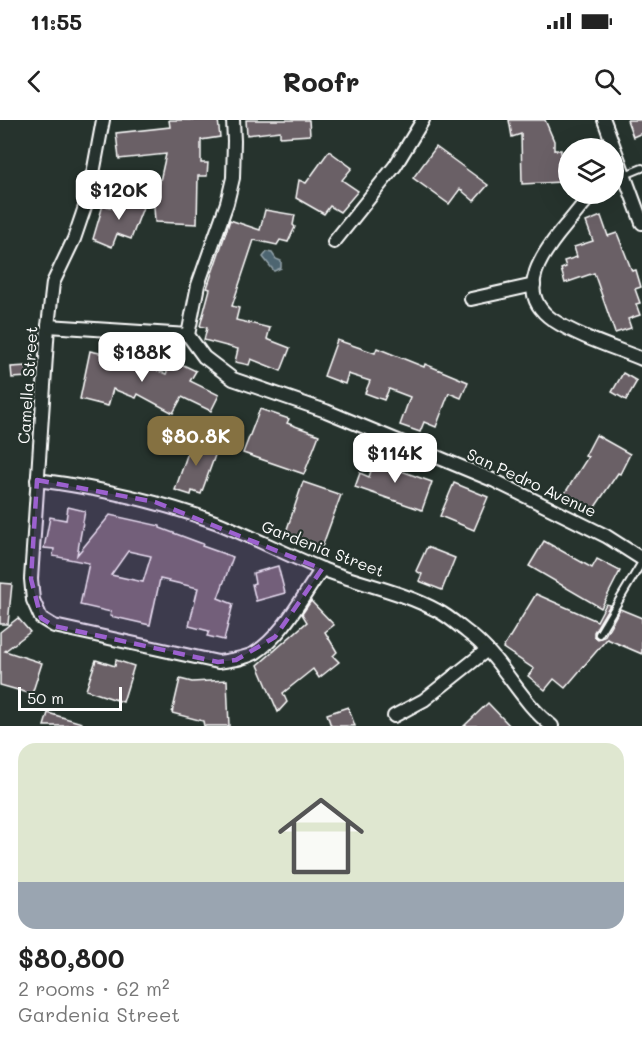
<!DOCTYPE html>
<meta charset="utf-8">
<style>
:root{--surface:#fff;--page:#f2f2f2;--text:#222;--muted:#767676;--line:#e0e0e0;--accent:#857141}
body{margin:0;font-family:Mali,sans-serif;background:var(--page);color:var(--text);height:100vh;display:flex;flex-direction:column;font-size:22px;white-space:nowrap}
*{box-sizing:border-box;margin:0}
p{font-size:20px;color:var(--muted)}
.icon{flex:none;width:33px;height:33px;fill:none;stroke:currentColor;stroke-width:2;stroke-linecap:round;stroke-linejoin:round}
.map{position:relative;height:606px;overflow:hidden}
.panel{display:flex;flex-direction:column;background:var(--surface);flex:1}
.panel>*{flex:none}
.buttons{position:absolute;left:558px;top:18px;display:grid;gap:12px}
.buttons a{display:grid;place-items:center;width:66px;height:66px;border-radius:50%;background:var(--surface);box-shadow:0 6px 24px #0002;font-size:30px}
.scale{position:absolute;left:18px;bottom:15px;width:104px;box-sizing:border-box;padding-left:6px;border:3px solid #fff;border-top:0;font-size:16px;line-height:21px;white-space:nowrap;color:#fff;-webkit-text-stroke:4px #26332d;paint-order:stroke}
.price{position:absolute;translate:-50% -51px;padding:0 14px;border-radius:12px;background:#fff;color:#222;font-size:20px;line-height:39px;filter:drop-shadow(0 2px 3px #0008)}
.price::after{content:'';position:absolute;left:50%;top:36px;width:18px;height:14px;margin-left:-9px;background:inherit;clip-path:polygon(0 0,100% 0,50% 100%)}
.price.on{background:var(--accent);color:#fff}
ul{padding:0;list-style:none}
li{display:grid;align-content:center;gap:12px;height:318px;padding:0 18px}
li+li{border-top:2px solid var(--line)}
li span{display:grid;place-items:center;height:186px;border-radius:18px;color:#555}
li>.icon{margin-inline-start:auto}
span .icon{width:108px;height:108px;fill:#fffc;stroke-width:1}
li b{font-size:26px}
.status{display:flex;justify-content:space-between;align-items:center;height:42px;padding:0 30px;background:var(--surface);direction:ltr}
.status svg{height:16px;fill:currentColor}
header{display:flex;justify-content:space-between;align-items:center;height:78px;padding:0 18px;background:var(--surface);font-size:27px;font-weight:700}
.map>svg:first-child{display:block}
.water{fill:#4d6571;stroke:#94a3aa;stroke-width:1.5}
.building{fill:#6b6066;stroke:#fff;stroke-width:1.5;fill-rule:evenodd}
.lines{fill:none;stroke-linecap:round;stroke-linejoin:round}
.service-casing{stroke:#fff;stroke-width:10}
.minor-casing{stroke:#fff;stroke-width:16}
.service{stroke:#26332d;stroke-width:6}
.minor{stroke:#26332d;stroke-width:12}
.marked{fill:#9c61cf;fill-opacity:0.2;stroke:#9c61cf;stroke-width:4.5;stroke-dasharray:12 8;stroke-linejoin:round}
.labels{text-anchor:middle;dominant-baseline:central;stroke-width:4.5;stroke-linejoin:round;paint-order:stroke}
.street-label{font-size:16px;fill:#fff;stroke:#26332d}
</style>
<div class="status"><b>11:55</b><svg viewBox="0 0 49 12"><path d="M0 12V9h3v3zM5 12V6h3v6zM10 12V3h3v9zM15 12V0h3v12zM26 1h20v11H26zM47 4h2v5h-2z"/></svg></div>
<header><svg class="icon" aria-label="back" viewBox="0 0 24 24"><path d="M15 5l-7 7 7 7"/></svg>Roofr<svg class="icon" aria-label="search" viewBox="0 0 24 24"><circle cx="10" cy="10" r="6"/><path d="M15 15l6 6"/></svg></header>
<div class="map">
<svg width="642" height="606" viewBox="0 0 642 606">
<rect width="100%" height="100%" fill="#26332d"/>
<filter id="ink" filterUnits="userSpaceOnUse"><feTurbulence type="fractalNoise" baseFrequency=".0167" numOctaves="2"/><feDisplacementMap in="SourceGraphic" scale="12" xChannelSelector="R" yChannelSelector="G"/><feConvolveMatrix kernelMatrix="1 2 1 2 8 2 1 2 1" color-interpolation-filters="sRGB"/></filter>
<g filter="url(#ink)">
<path class="water" d="M267,132L272,133L276,139L281,141V148L274,151L263,137Z"/>
<g class="building">
<path d="M169,0H218L220,17L201,20V43H208L207,56H198L197,104L155,102L153,71L158,70L166,34L119,39L116,13L170,7Z"/>
<path d="M246,0H309L310,15L280,17V11L247,15Z"/>
<path d="M509,0H545L554,21V30H561V62L522,64L521,14L512,17Z"/>
<path d="M627,0H642V13L633,17Z"/>
<path d="M436,27L488,65L474,81L460,69L449,84L413,58Z"/>
<path d="M329,31L352,48L342,60L358,71L340,92L330,86L324,94L296,78L299,60L306,63Z"/>
<path d="M124,75L145,82L131,119L117,114L112,127L93,119L103,85L119,90Z"/>
<path d="M265,90L295,95L293,105L295,107L288,122L280,120L277,125L254,120L232,186L239,188L236,200L270,208L267,219L290,228L281,251L251,239L249,245L235,242L238,229L204,220L207,208L200,206L210,169L207,168L230,100L260,110Z"/>
<path d="M601,96L608,116L617,113L632,151L636,150L641,167L635,169L640,183L636,184L640,195L628,199L631,208L615,213L594,153L565,163L561,149L566,147L564,141L577,137L574,127L593,121L586,102Z"/>
<path d="M337,220L375,233L377,228L424,247L425,244L468,262L461,278L449,273L436,307L424,302L420,312L400,305L410,277L389,269L384,280L365,273L370,261L348,254L345,264L324,256Z"/>
<path d="M90,231L128,239L166,254L173,240L196,251L190,261L219,275L211,291L182,277L173,293L138,274L136,278L113,269L108,286L80,279Z"/>
<path d="M27,246L28,257L12,258L11,247Z"/>
<path d="M623,253L637,261L626,280L612,272Z"/>
<path d="M260,289L289,299L287,303L319,315L304,354L243,333Z"/>
<path d="M194,315L205,319L204,322L218,327L201,374L192,371L191,375L175,370Z"/>
<path d="M596,315L630,334L620,354L618,353L591,393L563,376L588,337L585,336Z"/>
<path d="M376,336L396,343L401,351L432,362L422,390L355,367L360,353L369,357Z"/>
<path d="M303,362L341,375L322,427L285,415Z"/>
<path d="M454,363L488,377L474,410L440,396Z"/>
<path d="M68,387L85,391L77,435L110,395L160,406V408L203,424L202,426L233,437L218,478L233,484L224,520L207,516L209,511L189,506L198,468L160,459L150,505L110,496L111,492L80,485L89,443L53,436L54,429L44,428L50,397L66,400ZM128,431L151,436L143,462L111,455Z"/>
<path d="M544,421L592,448L597,439L620,451L601,488L529,446Z"/>
<path d="M427,427L455,438L442,470L419,461L422,454L416,451Z"/>
<path d="M278,446L285,473L256,481L252,464L255,463L253,453Z"/>
<path d="M0,463L12,464L8,504H0Z"/>
<path d="M536,474L597,501L606,484L610,485L594,512V516L598,519L604,517L620,489L642,498V534L607,519L565,568L554,559L545,570L528,556L534,549L503,528Z"/>
<path d="M311,481L334,505L325,512L337,532L333,536L339,542L319,558L313,549L283,573L287,582L278,592L258,545L307,502L302,494Z"/>
<path d="M18,498L30,512L5,531L42,543L32,574L0,565V512Z"/>
<path d="M96,540L115,546L116,540L134,546L123,582L86,570Z"/>
<path d="M180,559L192,562L227,560L229,606H204L203,601L172,593Z"/>
<path d="M488,583L510,606H464Z"/>
<path d="M348,587L355,606H331L327,594Z"/>
<path d="M48,593L82,603V606H44Z"/>
</g>
<g class="lines">
<g class="service-casing">
<g id="service">
<path d="M625,55L642,48"/>
<path d="M599,514L642,442"/>
</g>
</g>
<g class="minor-casing">
<g id="minor">
<path d="M103,0L89,75L74,119L53,163L48,206L31,459L33,480L41,498L54,506L218,542C231,540 244,539 255,533C284,514 302,477 322,449"/>
<path d="M233,0L234,21L233,58L227,83L198,165L188,215L204,237L233,259L326,291L495,361L606,416L642,439"/>
<path d="M604,0L642,103"/>
<path d="M593,74C583,83 575,95 566,105C544,131 512,172 553,200C577,216 615,228 642,239"/>
<path d="M334,122L395,46L423,0"/>
<path d="M471,179L534,165"/>
<path d="M48,206L188,215"/>
<path d="M37,360C99,368 159,381 218,403C253,417 287,435 322,449C360,464 401,471 438,491C448,496 458,505 467,512C502,537 518,580 552,606"/>
<path d="M394,596L424,580L487,530"/>
</g>
</g>
<use href="#service" class="service"/>
<use href="#minor" class="minor"/>
</g>
</g>
<path class="marked" d="M37,360L155,382L322,449L275,517L236,540L218,542L54,506L41,498L31,459Z"/>
<g class="labels">
<g class="street-label">
<text transform="translate(27 265) rotate(-86)">Camella Street</text>
<text transform="translate(532 362) rotate(25)">San Pedro Avenue</text>
<text transform="translate(323 428) rotate(21)">Gardenia Street</text>
</g>
</g>
</svg>
<div class="buttons">
<a><svg class="icon" aria-label="layers" viewBox="0 0 24 24"><path d="M12 4l9 5-9 5-9-5zM3 14l9 5 9-5"/></svg></a>
</div>
<div class="scale">50 m</div>
<b class="price" style="left:119px;top:101px">$120K</b>
<b class="price" style="left:142px;top:263px">$188K</b>
<b class="price on" style="left:196px;top:347px">$80.8K</b>
<b class="price" style="left:395px;top:364px">$114K</b>
</div>
<section class="panel">
<ul>
<li><span style="background:linear-gradient(#dfe7d0 75%,#9aa5b1 0)"><svg class="icon" aria-label="home" viewBox="0 0 24 24"><path d="M3 11l9-7 9 7M6 9v11h12V9"/></svg></span><div><b>$80,800</b><p>2 rooms · 62 m²</p><p>Gardenia Street</p></div></li>
</ul>
</section>
